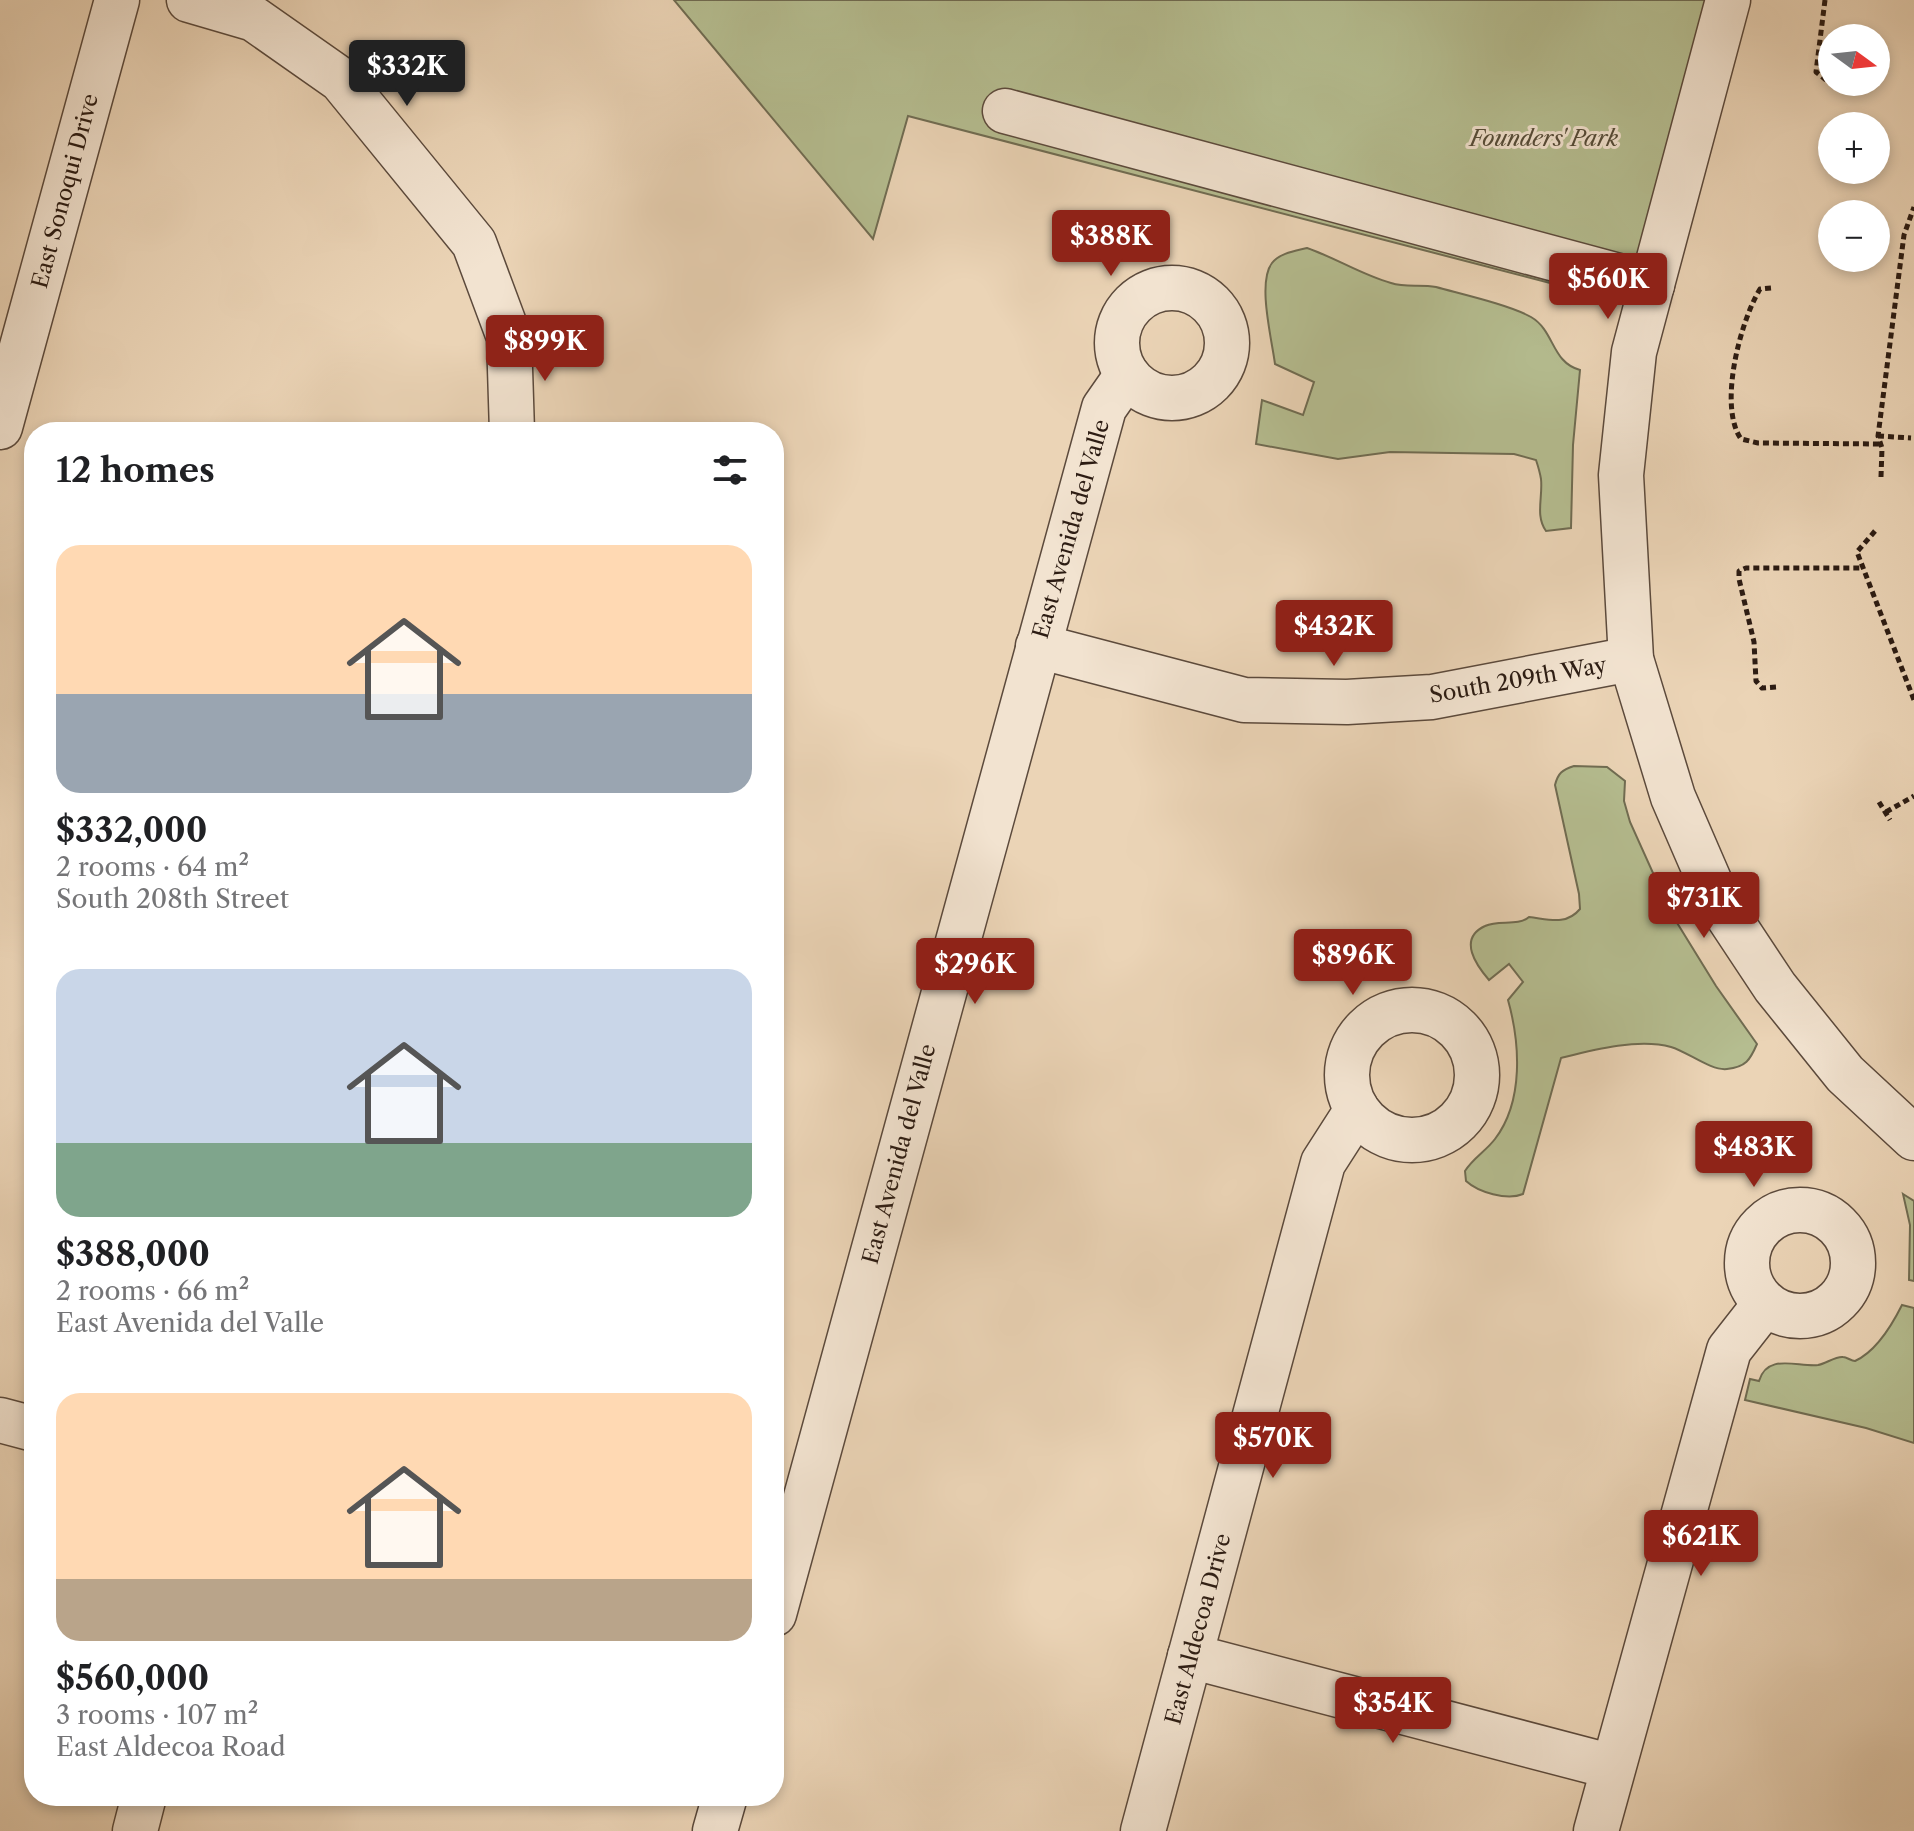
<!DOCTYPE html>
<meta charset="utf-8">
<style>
:root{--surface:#fff;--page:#f2f2f2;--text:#202124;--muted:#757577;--accent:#8f2418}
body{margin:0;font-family:"Libre Caslon Text",serif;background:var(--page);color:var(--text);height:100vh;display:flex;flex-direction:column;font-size:30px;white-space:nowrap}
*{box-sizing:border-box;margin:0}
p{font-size:26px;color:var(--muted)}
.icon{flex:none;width:44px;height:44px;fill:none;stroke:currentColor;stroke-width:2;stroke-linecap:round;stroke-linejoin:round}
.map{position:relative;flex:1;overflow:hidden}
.drawer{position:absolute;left:24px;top:422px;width:760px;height:1384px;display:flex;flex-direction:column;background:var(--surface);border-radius:32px;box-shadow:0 4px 12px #0003}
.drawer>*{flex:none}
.needle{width:52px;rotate:105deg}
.tools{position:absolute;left:1818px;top:24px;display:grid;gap:16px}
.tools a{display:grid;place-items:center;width:72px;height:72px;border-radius:50%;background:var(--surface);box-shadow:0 4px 12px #0003;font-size:40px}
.price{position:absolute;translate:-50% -68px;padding:0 18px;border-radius:8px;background:var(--accent);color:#fff;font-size:26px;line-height:52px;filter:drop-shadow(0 2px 4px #0008)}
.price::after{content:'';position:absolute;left:50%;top:48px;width:24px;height:18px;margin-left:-12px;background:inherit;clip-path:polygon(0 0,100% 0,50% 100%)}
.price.on{background:#222;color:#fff}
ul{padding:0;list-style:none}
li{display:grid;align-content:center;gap:16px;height:424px;padding:0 32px}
li span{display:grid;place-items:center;height:248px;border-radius:24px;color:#555}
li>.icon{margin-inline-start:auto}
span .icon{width:144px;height:144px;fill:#fffc;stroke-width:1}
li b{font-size:34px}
h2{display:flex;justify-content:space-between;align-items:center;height:96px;padding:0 32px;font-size:34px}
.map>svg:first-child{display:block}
.green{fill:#b5bd90;stroke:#706c52;stroke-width:2}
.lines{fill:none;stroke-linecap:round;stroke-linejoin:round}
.minor-casing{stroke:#5c4a3c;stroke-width:47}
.path{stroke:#2c1c13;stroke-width:5;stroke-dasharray:6 4;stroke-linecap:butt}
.minor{stroke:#f2e3d0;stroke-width:44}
.labels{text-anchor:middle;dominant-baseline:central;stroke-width:6;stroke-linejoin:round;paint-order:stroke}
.park-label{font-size:22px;font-style:italic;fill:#554c38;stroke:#f2e3d0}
.street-label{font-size:22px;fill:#2c1c13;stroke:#f2e3d0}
</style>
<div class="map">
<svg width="1914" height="1831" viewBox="0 0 1914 1831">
<rect width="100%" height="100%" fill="#ebd4b6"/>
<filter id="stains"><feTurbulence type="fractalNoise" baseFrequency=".0025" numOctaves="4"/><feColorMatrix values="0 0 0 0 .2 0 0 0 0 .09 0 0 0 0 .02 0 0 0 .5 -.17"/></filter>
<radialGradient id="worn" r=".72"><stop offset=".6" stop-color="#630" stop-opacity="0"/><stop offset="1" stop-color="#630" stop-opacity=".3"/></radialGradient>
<g class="green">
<path d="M674,0H1728L1646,308L908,116L873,239Z"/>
<path d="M1307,248C1336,258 1362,275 1391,283C1406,288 1420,284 1436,287C1461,294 1510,305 1531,317C1555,331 1551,362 1580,370L1573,445L1571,528L1546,531C1535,516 1543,497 1541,479C1540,473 1538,466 1536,460L1514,454L1390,452L1338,459L1256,444L1262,400L1303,415L1314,382L1275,364C1272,340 1257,282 1272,263C1280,253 1295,251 1307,248Z"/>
<path d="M1574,766L1607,767L1625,781L1624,801L1630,822L1671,913L1716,986L1757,1044C1750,1060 1746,1067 1727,1069C1711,1071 1688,1052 1671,1047C1638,1038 1593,1050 1561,1058L1523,1194C1507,1201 1478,1192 1466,1181L1465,1171C1473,1158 1486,1151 1495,1139C1524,1101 1520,1043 1508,1000L1523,982L1509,964L1489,980C1477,966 1457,939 1485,926C1499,919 1517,927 1529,917C1548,919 1566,926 1580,909L1579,894L1555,785C1558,773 1562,770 1574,766Z"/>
<path d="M1903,1194L1914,1201V1281L1909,1280L1910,1225Z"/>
<path d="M1902,1305L1914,1308V1443L1866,1428L1745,1400L1750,1379L1759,1381C1767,1353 1797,1367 1818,1365C1825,1364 1836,1356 1843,1357C1847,1357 1851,1361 1855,1361C1877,1351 1892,1325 1902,1305Z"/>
</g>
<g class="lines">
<g class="minor-casing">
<g id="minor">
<path d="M189,0L254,19L341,80L474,243L509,337L512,432"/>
<path d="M1728,0L1634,352L1621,475L1631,659L1673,797L1718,901L1775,987L1845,1074L1914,1138"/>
<path d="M1005,111L1652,285"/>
<circle cx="1172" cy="343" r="55"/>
<path d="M0,427L117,0"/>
<path d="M1038,646L1244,700L1347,702L1432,697L1631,659"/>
<circle cx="1412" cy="1075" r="65"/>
<circle cx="1800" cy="1263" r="53"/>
<path d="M0,1420L34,1429"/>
<path d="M774,1614L1104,408L1127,375"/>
<path d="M1190,1656L1613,1767"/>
<path d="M135,1831L144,1796"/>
<path d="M715,1831L725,1796"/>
<path d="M1143,1831L1323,1163L1357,1110"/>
<path d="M1596,1831L1729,1350L1765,1304"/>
</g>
</g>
<g class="path">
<path d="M1825,0L1816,72L1826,80"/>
<path d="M1771,288L1760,289C1740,322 1718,406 1741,439L1758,443L1880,444"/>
<path d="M1878,436L1911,438"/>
<path d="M1881,477L1882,448L1878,436L1904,235L1914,207"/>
<path d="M1875,531L1857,552L1914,700"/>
<path d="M1776,687L1762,688L1756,681L1754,642L1739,579V571L1746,568H1863"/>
<path d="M1879,802L1890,820"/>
<path d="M1886,812L1914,796"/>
</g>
<use href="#minor" class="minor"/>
</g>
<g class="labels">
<g class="park-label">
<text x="1544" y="138">Founders' Park</text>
</g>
<g class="street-label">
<text transform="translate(65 191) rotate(-75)">East Sonoqui Drive</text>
<text transform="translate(1071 529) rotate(-74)">East Avenida del Valle</text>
<text transform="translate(1518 680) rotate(-10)">South 209th Way</text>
<text transform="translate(899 1154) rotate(-75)">East Avenida del Valle</text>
<text transform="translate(1198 1629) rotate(-75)">East Aldecoa Drive</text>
</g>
</g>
<rect width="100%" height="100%" filter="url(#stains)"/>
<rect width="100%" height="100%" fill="url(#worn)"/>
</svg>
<div class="tools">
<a><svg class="needle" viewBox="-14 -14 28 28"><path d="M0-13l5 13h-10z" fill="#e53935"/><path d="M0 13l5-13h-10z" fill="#757577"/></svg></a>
<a>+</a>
<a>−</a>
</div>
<b class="price on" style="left:407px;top:108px">$332K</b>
<b class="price" style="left:1111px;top:278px">$388K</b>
<b class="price" style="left:1608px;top:321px">$560K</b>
<b class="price" style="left:545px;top:383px">$899K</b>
<b class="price" style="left:1334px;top:668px">$432K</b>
<b class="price" style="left:1704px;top:940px">$731K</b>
<b class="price" style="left:1353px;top:997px">$896K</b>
<b class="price" style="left:975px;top:1006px">$296K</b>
<b class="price" style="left:1754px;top:1189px">$483K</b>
<b class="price" style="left:1273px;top:1480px">$570K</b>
<b class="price" style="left:1701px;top:1578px">$621K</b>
<b class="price" style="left:1393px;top:1745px">$354K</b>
<section class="drawer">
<h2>12 homes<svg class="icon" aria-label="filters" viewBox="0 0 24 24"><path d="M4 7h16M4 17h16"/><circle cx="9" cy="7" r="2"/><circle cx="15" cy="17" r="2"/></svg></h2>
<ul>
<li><span style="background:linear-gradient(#ffd9b3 60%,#9aa5b1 0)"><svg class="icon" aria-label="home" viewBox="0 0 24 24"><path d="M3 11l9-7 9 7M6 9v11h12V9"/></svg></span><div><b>$332,000</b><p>2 rooms · 64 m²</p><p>South 208th Street</p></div></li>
<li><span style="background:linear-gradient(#c9d6e8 70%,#7fa58c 0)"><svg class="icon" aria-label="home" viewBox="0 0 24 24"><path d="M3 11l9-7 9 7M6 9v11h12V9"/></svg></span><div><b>$388,000</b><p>2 rooms · 66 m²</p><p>East Avenida del Valle</p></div></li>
<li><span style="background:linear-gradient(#ffd9b3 75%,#b9a48a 0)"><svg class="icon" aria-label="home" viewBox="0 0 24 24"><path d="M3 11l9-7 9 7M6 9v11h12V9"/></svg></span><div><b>$560,000</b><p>3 rooms · 107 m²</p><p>East Aldecoa Road</p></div></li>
</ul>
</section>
</div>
